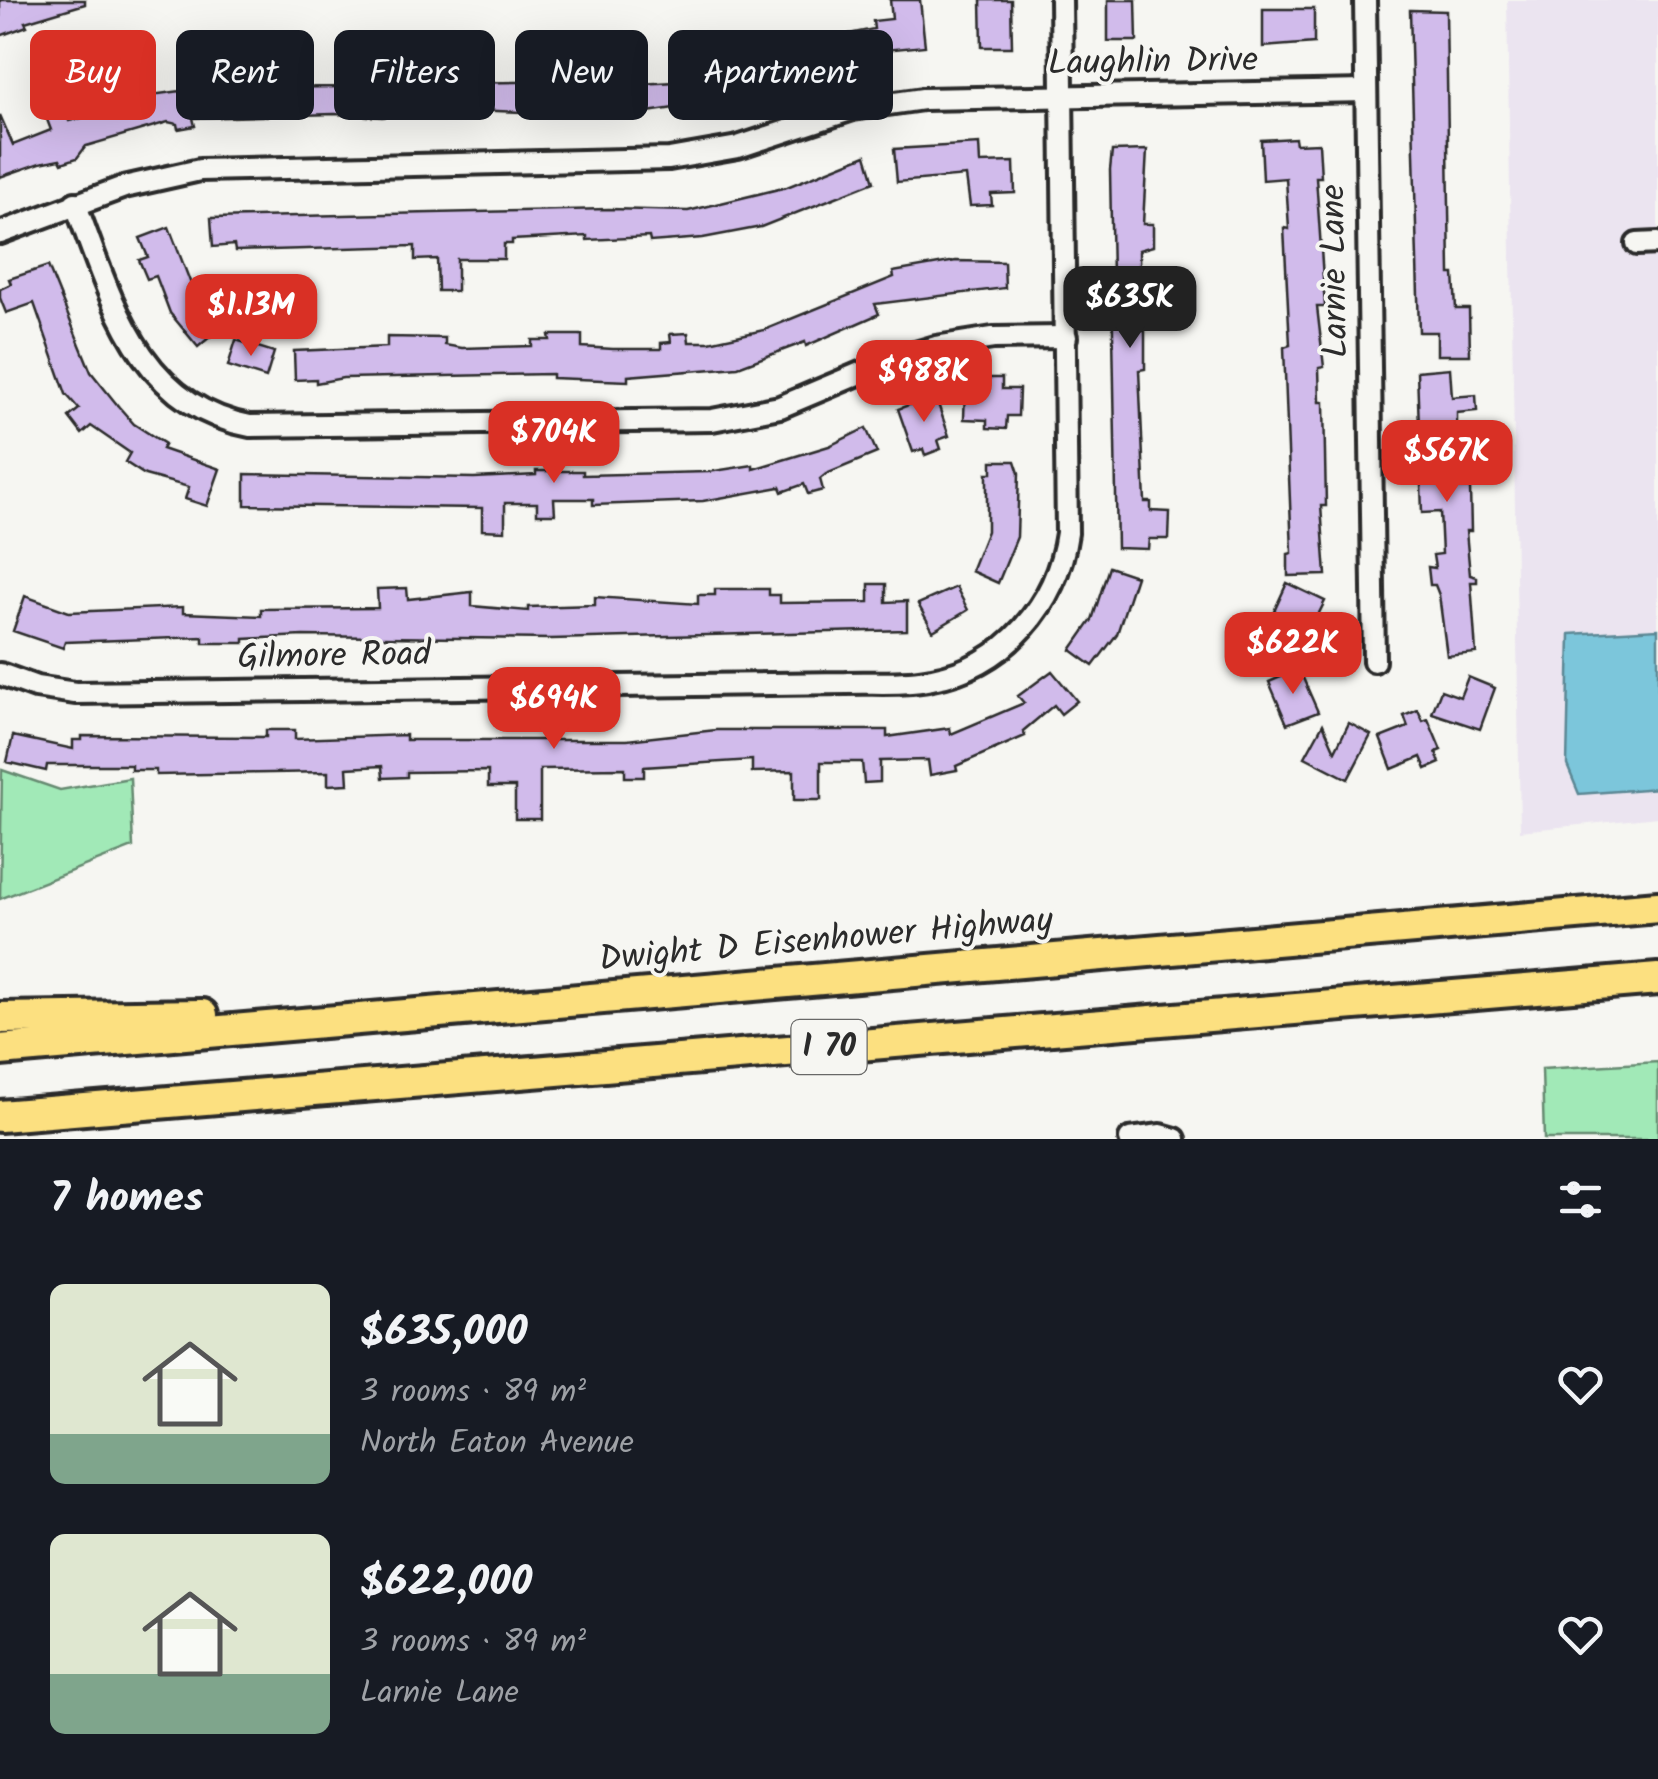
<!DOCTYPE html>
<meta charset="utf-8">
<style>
:root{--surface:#171b24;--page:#20242c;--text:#f1f3f6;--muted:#9ea1a6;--accent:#d93025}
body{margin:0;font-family:Kalam,sans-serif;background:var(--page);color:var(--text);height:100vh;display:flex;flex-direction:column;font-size:38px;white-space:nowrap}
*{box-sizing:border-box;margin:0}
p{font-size:32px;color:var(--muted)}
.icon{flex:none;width:55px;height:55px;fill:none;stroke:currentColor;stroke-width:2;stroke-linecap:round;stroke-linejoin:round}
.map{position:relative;height:1139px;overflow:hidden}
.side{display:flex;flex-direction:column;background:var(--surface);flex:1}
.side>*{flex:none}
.guide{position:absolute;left:30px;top:30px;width:1000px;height:90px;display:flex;gap:20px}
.price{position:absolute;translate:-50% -85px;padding:0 22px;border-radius:20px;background:var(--accent);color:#fff;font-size:32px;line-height:65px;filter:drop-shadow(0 2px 5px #0008)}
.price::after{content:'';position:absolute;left:50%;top:60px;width:30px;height:22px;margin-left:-15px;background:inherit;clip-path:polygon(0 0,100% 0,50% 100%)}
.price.active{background:#222;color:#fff}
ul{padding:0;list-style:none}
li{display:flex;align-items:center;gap:30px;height:250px;padding:0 50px}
li span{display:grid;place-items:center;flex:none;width:280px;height:200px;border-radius:15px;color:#555}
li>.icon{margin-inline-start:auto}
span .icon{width:120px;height:120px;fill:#fffc;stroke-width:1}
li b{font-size:42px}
h2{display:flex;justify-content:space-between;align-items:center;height:120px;padding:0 50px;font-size:42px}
.chip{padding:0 35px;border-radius:15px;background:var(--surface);box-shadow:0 10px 40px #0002;font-size:35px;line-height:90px}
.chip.active{background:var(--accent);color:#fff}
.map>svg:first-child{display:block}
.built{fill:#ebe4f0}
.green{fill:#a1e9b7;stroke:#668a71;stroke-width:2.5}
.water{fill:#7bc6db;stroke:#5b8895;stroke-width:2.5}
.building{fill:#d1bbeb;stroke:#2b2b2b;stroke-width:2.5}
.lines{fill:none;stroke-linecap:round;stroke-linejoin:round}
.minor-casing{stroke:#2b2b2b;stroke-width:28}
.highway-casing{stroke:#2b2b2b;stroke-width:38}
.minor{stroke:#f6f6f2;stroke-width:20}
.highway{stroke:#fce080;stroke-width:30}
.labels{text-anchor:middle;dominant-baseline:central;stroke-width:8;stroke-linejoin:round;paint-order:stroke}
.shield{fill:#f6f6f2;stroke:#686867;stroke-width:2.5}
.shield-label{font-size:32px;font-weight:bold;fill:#2b2b2b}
.street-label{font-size:35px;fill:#2b2b2b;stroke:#f6f6f2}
</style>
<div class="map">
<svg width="1658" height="1139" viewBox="0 0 1658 1139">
<rect width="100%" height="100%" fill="#f6f6f2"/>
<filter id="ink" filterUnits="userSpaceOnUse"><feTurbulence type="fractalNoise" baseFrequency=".01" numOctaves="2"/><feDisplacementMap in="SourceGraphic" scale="20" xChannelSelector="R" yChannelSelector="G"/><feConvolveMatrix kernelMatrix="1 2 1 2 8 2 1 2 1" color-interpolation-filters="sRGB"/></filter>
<g filter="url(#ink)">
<path class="built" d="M1507,0H1658V817L1520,831Z"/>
<g class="green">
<path d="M2,770L60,790L130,778L133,847L0,899Z"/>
<path d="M1658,1062V1139H1544L1542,1069Z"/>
</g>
<path class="water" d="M1658,629V788L1579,794L1567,765L1570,634Z"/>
<g class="building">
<path d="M0,0H85V4L25,22L27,26L0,36Z"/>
<path d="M890,0H920L925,46L854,53L856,61L759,90L674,108L621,116L472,110L382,117L335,114L193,118L195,126L178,129L177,124L168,122L86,146L77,158L62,163L60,159L40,163L0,177V115L13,145L51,130L46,117L64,110L69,121L152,101L151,95L203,88L358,87V71H376V85L382,87L413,90H452V83L589,81V70L613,69V83L620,85L694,81L692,72L738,66L809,42L874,29L873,21L892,19Z"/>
<path d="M981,0H1011L1012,47H982Z"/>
<path d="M1108,0H1136L1137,41H1108Z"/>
<path d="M1263,9H1314V43L1263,47Z"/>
<path d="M1410,10L1446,11L1450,274H1454L1456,309H1469L1470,355H1437V332H1419Z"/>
<path d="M1295,138L1296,144L1319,143L1321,177H1316L1325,307H1317L1324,367L1319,368L1320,402H1324L1326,506H1321L1326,575L1288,576V554L1292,553L1284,347L1290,345L1284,228L1289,229L1286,178L1263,180L1261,140Z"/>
<path d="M979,144L980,163L1014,162L1015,193L991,194L992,205L970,206L966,176L897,182L894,149Z"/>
<path d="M1147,150L1143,224H1153V246L1139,250L1140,330H1145V369L1139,370L1145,502H1151V511L1170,512L1169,539H1149L1148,549L1117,548L1110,170L1112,151Z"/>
<path d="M866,155L874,182L761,227L703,238L650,242L649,237L587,240V236L512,240V244H504V259H457V291H438L437,259L415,260V246L235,251L234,245L213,247L211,218L609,209L688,211L787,187Z"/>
<path d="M169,227L211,336L198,347L170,313L156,276L147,279L139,260L148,257L140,238Z"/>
<path d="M956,261L1004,262L1005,288L875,304L879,314L806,346L805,342L738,367L628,376V381L552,378V374L343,378L316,383V379L295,380L294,351L387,347V337L445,338V345L462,348L532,346V340H550L549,335H582V347L613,349H661V343L671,342L670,334L688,333L689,342H709L764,330L894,277L893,272Z"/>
<path d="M48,266L91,372L119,407L134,424L165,444L162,449L220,469L207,506L185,499L189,487L145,475L125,462L130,453L91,426L82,434L69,417L79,409L66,394L34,303L6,313L0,298V289L11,284L9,279Z"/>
<path d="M236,340L274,352L266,378L228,366Z"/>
<path d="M1450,368L1452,397L1476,395L1477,411L1457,413V488H1470L1471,531H1466L1470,575L1477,577V582H1471L1476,653L1447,656L1439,595L1435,585H1430L1428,567L1435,568L1433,555L1442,554L1440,512L1422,513L1417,371Z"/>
<path d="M986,378H1002V389H1019L1018,416H1007L1006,429L987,428V420L964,419L965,389L985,390Z"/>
<path d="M935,395L949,436L938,440L941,449L925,455L923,449L913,452L898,409Z"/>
<path d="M866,428L877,453L826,474L820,479L823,490L808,494L804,484L782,492L780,487L703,501L593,505V499H554L555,514H537V503H505V531L482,530V508L245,505V474L474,478L536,475V471H583V475L708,472L753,465V469L829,446Z"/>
<path d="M992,461H1015L1019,473L1017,537L998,583L971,571L987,531V473H992Z"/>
<path d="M1109,567L1136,576L1117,634L1093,666L1071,650L1092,620Z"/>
<path d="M1287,583L1325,601L1297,657L1261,640L1263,636L1254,632L1261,616L1270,620Z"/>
<path d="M869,584H886V602L907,601V630L551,639L303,636L244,639V643H203V637L65,642L63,648L13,631L25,596L69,612L183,607V613L261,616V609L378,608L377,589L407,588L408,599L472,592V606L528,611V607L595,605V597L698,604V595H715V589H769V595H780V603L869,602Z"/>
<path d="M956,587L968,610L933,631L918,604Z"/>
<path d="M1299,669L1318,712L1287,724L1269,682Z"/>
<path d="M1052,671L1077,701L1061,714L1054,705L1023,731L1025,736L956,766L957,770L930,775L928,760L880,761V782L864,783L862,762H821V800H794V771L752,772V760L644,767V777H625V768L540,769V819H515V787H488V771L407,772V777L383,778L382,766L347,768L348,784L328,785V772L156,775V770H131V765H47L46,771L7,762L13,736L73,749V740H82V736L266,737V730H295V739L406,735V740H627L716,730H887V737L950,728L951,734L1024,703L1018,696Z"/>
<path d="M1468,677L1495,688L1480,729L1432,713L1441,690L1460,697Z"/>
<path d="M1418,710L1423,721L1428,719L1441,750L1436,752L1440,763L1426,769L1421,757L1392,769L1380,738L1408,727L1404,716Z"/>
<path d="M1349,723L1371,735L1348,779L1305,757L1323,724L1335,751Z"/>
</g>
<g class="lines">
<g class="minor-casing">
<g id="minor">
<path d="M1365,0L1374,661"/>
<path d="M75,203C111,297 137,405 250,426L712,420L780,407L889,361L936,347L993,338L1066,337"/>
<path d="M0,233L124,187L200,170L669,159L738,147L853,109L923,99L1366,91"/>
<path d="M1637,244L1658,243"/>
<path d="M0,674L36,687L75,693L846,683C874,682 905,685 932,679C1005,666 1057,604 1067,533L1061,0"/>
<path d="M1130,1139L1161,1135L1175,1139"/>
</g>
</g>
<g class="highway-casing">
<g id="highway">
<path d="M0,1018L202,1015"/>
<path d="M0,1050L1658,907"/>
<path d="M0,1116L1658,979"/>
</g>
</g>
<use href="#minor" class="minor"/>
<use href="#highway" class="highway"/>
</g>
</g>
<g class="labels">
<rect class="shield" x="791.5" y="1020" width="75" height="54" rx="8"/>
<g class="shield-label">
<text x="829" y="1047">I 70</text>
</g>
<g class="street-label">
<text transform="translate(1153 63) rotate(-1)">Laughlin Drive</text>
<text transform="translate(1336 271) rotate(-91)">Larnie Lane</text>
<text transform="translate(334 657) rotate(-1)">Gilmore Road</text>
<text transform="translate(826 941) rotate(-5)">Dwight D Eisenhower Highway</text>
</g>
</g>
</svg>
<b class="price active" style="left:1130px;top:351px">$635K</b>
<b class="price" style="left:251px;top:359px">$1.13M</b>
<b class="price" style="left:924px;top:425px">$988K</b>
<b class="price" style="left:554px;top:486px">$704K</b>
<b class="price" style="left:1447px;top:505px">$567K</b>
<b class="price" style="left:1293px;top:697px">$622K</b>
<b class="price" style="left:554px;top:752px">$694K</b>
<div class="guide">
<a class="chip active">Buy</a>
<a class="chip">Rent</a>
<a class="chip">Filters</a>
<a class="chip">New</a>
<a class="chip">Apartment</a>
</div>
</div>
<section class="side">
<h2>7 homes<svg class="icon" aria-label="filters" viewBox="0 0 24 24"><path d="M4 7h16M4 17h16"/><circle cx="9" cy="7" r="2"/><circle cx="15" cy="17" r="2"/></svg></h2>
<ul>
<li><span style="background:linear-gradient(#dfe7d0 75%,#7fa58c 0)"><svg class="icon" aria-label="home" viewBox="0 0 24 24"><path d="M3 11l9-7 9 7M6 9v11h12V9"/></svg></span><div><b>$635,000</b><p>3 rooms · 89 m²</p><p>North Eaton Avenue</p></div><svg class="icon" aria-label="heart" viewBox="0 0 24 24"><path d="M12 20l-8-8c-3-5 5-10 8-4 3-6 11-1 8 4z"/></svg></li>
<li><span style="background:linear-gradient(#dfe7d0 70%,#7fa58c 0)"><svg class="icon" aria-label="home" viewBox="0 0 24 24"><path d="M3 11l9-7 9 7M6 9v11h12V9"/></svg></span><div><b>$622,000</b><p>3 rooms · 89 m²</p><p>Larnie Lane</p></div><svg class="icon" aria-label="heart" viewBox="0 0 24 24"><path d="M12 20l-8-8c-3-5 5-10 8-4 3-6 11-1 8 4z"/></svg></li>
</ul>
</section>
